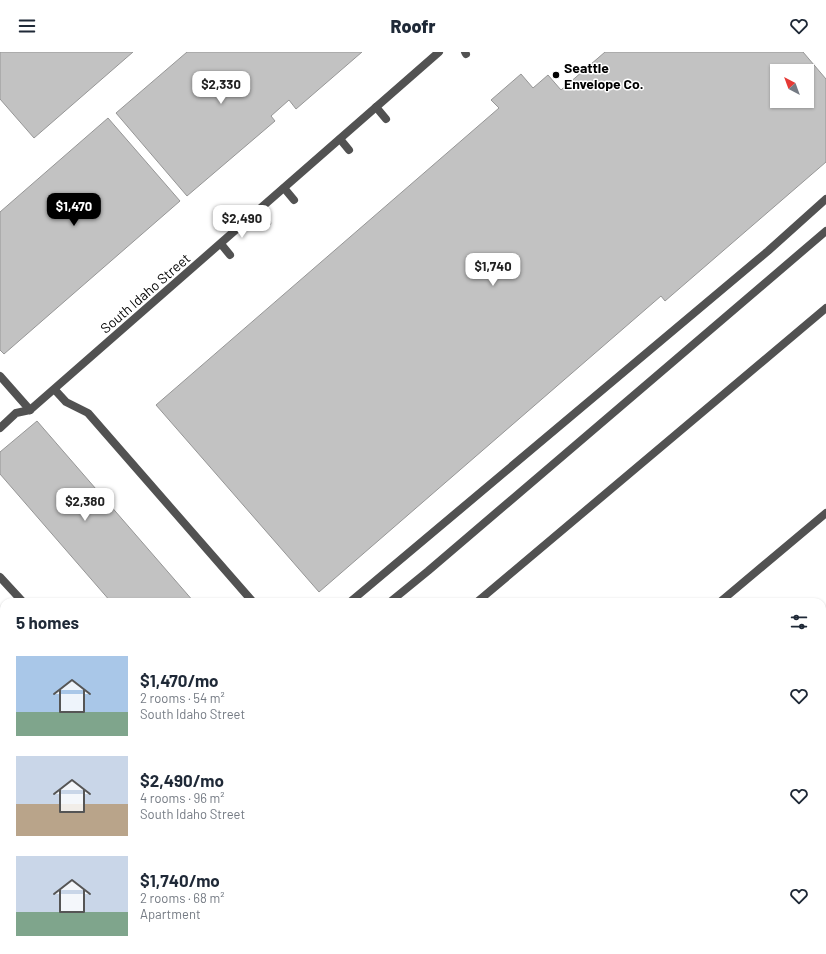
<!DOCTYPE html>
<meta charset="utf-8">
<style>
:root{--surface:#fff;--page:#f2f2f3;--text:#1f2937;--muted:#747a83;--accent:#000}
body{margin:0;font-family:Barlow,sans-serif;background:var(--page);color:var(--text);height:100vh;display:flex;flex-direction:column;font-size:15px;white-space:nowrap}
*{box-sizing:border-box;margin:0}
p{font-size:13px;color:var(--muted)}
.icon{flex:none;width:22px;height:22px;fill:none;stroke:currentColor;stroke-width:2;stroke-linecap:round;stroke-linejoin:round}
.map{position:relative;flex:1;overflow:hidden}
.sheet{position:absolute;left:0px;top:546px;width:826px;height:356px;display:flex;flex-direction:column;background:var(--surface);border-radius:12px 12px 0 0;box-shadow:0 1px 3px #0004}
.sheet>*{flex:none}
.needle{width:26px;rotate:319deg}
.fabs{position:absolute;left:770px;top:12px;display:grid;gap:8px}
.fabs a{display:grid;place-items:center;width:44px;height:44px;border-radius:0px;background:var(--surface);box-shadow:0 1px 3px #0004;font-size:20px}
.price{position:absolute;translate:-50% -34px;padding:0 9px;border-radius:8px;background:#fff;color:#222;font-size:13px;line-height:26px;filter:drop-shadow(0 1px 2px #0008)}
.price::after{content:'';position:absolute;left:50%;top:24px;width:12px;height:9px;margin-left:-6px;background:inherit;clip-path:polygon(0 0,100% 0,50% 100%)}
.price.selected{background:var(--accent);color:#fff}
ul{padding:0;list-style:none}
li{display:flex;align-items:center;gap:12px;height:100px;padding:0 16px}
li span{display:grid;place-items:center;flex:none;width:112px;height:80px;border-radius:0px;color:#555}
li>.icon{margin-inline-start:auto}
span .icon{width:48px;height:48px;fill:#fffc;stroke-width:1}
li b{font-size:17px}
h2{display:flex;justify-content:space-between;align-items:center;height:48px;padding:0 16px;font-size:17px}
header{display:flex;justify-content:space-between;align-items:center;height:52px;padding:0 16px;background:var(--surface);font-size:18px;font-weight:800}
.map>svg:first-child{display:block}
.green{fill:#d9d9d9}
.water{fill:#a0a0a0}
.building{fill:#c2c2c2;stroke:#969696;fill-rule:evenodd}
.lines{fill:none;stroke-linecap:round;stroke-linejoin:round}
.path{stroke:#747474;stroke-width:2.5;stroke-dasharray:1 2;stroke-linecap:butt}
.service{stroke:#525252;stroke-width:8}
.minor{stroke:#525252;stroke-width:8}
.poi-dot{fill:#000;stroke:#fff;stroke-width:1.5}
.labels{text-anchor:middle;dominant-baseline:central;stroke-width:3;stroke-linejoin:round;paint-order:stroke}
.poi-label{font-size:14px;font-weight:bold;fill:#000;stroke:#fff;text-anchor:start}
.street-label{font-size:14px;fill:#000;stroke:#fff}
</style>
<header><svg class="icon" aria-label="menu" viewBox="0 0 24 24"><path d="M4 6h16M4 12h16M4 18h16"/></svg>Roofr<svg class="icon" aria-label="heart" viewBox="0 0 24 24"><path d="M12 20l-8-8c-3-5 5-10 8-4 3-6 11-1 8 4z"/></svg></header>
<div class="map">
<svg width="826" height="902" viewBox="0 0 826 902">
<rect width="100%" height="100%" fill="#fff"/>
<path class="green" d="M447,898H580L575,902H452Z"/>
<path class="water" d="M0,706L4,708V898H447L452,902H0Z"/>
<g class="building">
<path d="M0,0H133L34,86L0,47Z"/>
<path d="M187,0H362L296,57L289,48L271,64L275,69L187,144L116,61Z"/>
<path d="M605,0H803L826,27V110L665,249L661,244L319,540L156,353L499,56L491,48L521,22L533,36L548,23L561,38ZM777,19H807V49H777Z"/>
<path d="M108,66L180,149L4,302L0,298V160Z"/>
<path d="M37,369L194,550H111L0,422V400Z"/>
</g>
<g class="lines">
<path class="path" d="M336,898L337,902"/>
<g class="service">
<path d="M465,0L466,2"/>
<path d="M376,55L386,67"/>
<path d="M340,87L349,98"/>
<path d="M284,136L294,148"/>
<path d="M258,159L267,171"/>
<path d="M221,192L230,203"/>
<path d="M0,324L30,358"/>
<path d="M55,338L66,350L88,361L253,550"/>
<path d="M0,376L16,361L30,358"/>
<path d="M0,525L23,550"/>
<path d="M350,550L768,199L826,147"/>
<path d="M390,550L428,519L826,179"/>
<path d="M477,550L826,256"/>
<path d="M720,550L826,461"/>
<path d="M822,696L826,693"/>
<path d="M822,787L826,784"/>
</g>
<path class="minor" d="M30,358L439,0"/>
</g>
<circle class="poi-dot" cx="556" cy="23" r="4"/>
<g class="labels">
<g class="poi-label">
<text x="564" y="15">Seattle<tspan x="564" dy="16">Envelope Co.</tspan></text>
</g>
<g class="street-label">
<text transform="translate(145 241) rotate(-41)">South Idaho Street</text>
</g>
</g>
</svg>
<div class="fabs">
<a><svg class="needle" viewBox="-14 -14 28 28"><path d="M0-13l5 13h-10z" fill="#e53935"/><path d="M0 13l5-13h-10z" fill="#747a83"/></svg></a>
</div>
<b class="price" style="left:221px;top:53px">$2,330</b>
<b class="price selected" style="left:74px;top:175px">$1,470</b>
<b class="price" style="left:242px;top:187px">$2,490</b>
<b class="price" style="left:493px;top:235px">$1,740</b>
<b class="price" style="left:85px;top:470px">$2,380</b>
<section class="sheet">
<h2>5 homes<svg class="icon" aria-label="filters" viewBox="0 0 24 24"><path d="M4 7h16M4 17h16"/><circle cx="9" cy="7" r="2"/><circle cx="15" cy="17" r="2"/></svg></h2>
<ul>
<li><span style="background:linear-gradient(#a9c7e8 70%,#7fa58c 0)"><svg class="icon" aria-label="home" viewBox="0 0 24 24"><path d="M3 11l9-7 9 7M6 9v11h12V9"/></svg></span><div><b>$1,470/mo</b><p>2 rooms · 54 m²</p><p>South Idaho Street</p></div><svg class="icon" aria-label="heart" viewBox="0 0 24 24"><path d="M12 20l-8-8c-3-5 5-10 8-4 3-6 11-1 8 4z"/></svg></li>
<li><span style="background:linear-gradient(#c9d6e8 60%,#b9a48a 0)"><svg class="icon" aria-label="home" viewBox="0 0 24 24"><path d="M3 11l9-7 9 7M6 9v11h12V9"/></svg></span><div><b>$2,490/mo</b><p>4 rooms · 96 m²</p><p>South Idaho Street</p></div><svg class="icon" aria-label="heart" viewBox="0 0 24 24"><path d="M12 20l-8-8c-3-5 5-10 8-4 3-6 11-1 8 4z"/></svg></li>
<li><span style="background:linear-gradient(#c9d6e8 70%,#7fa58c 0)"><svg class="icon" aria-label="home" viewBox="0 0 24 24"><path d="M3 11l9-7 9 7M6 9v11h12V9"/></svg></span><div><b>$1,740/mo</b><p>2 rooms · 68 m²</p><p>Apartment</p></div><svg class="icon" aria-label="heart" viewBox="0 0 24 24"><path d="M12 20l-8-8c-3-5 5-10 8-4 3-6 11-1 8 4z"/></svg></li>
</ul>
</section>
</div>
